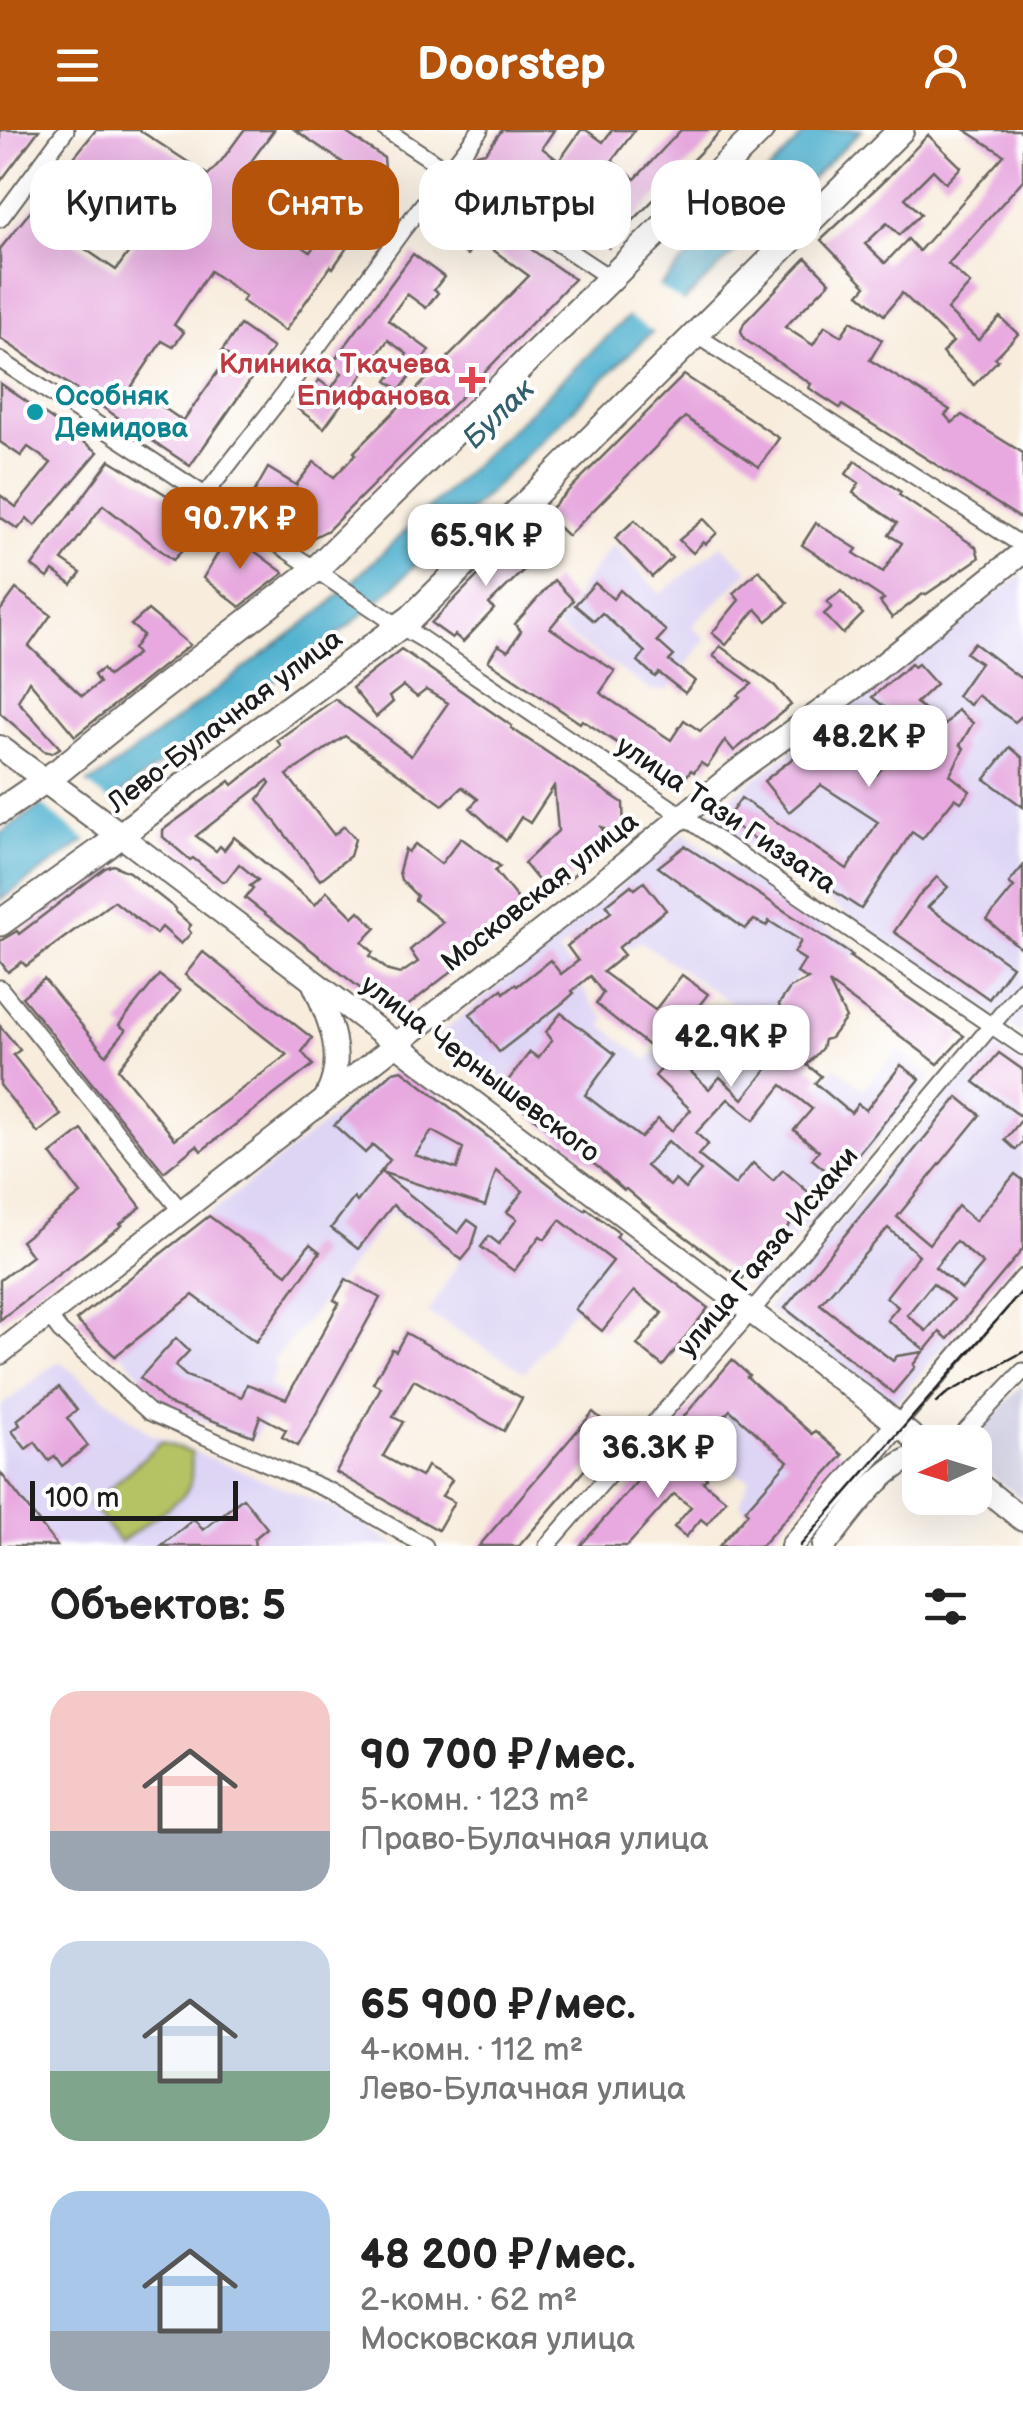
<!DOCTYPE html>
<html lang="ru">
<meta charset="utf-8">
<style>
:root{--surface:#fff;--page:#f6f6f6;--text:#222;--muted:#767676;--accent:#b45309}
body{margin:0;font-family:"Balsamiq Sans",sans-serif;background:var(--page);color:var(--text);height:100vh;display:flex;flex-direction:column;font-size:38px;white-space:nowrap}
*{box-sizing:border-box;margin:0}
p{font-size:32px;color:var(--muted)}
.icon{flex:none;width:55px;height:55px;fill:none;stroke:currentColor;stroke-width:2;stroke-linecap:round;stroke-linejoin:round}
.map{position:relative;height:1416px;overflow:hidden}
.sheet{display:flex;flex-direction:column;background:var(--surface);flex:1}
.sheet>*{flex:none}
.hud{position:absolute;left:30px;top:30px;width:965px;height:90px;display:flex;gap:20px}
.needle{width:65px;rotate:266deg}
.tools{position:absolute;left:902px;top:1295px;display:grid;gap:20px}
.tools a{display:grid;place-items:center;width:90px;height:90px;border-radius:20px;background:var(--surface);box-shadow:0 10px 40px #0002;font-size:50px}
.scale{position:absolute;left:30px;bottom:25px;width:208px;box-sizing:border-box;padding-left:10px;border:5px solid #1c1c1c;border-top:0;font-size:28px;line-height:35px;white-space:nowrap;color:#1c1c1c;-webkit-text-stroke:8px #fff;paint-order:stroke}
.price{position:absolute;translate:-50% -85px;padding:0 22px;border-radius:20px;background:#fff;color:#222;font-size:32px;line-height:65px;filter:drop-shadow(0 2px 5px #0008)}
.price::after{content:'';position:absolute;left:50%;top:60px;width:30px;height:22px;margin-left:-15px;background:inherit;clip-path:polygon(0 0,100% 0,50% 100%)}
.price.on{background:var(--accent);color:#fff}
ul{padding:0;list-style:none}
li{display:flex;align-items:center;gap:30px;height:250px;padding:0 50px}
li span{display:grid;place-items:center;flex:none;width:280px;height:200px;border-radius:30px;color:#555}
li>.icon{margin-inline-start:auto}
span .icon{width:120px;height:120px;fill:#fffc;stroke-width:1}
li b{font-size:42px}
h2{display:flex;justify-content:space-between;align-items:center;height:120px;padding:0 50px;font-size:42px}
.chip{padding:0 35px;border-radius:30px;background:var(--surface);box-shadow:0 10px 40px #0002;font-size:35px;line-height:90px}
.chip.on{background:var(--accent);color:#fff}
header{display:flex;justify-content:space-between;align-items:center;height:130px;padding:0 50px;background:var(--accent);color:#fff;font-size:45px;font-weight:800}
.map>svg:first-child{display:block}
.built{fill:#ded5f5}
.industrial{fill:#c3c1db}
.green{fill:#b6c365;stroke:#697040;stroke-width:2.5}
.water{fill:#50b1cf;stroke:#366676;stroke-width:2.5}
.pier{fill:#f8eddd}
.building{fill:#e7a9df;fill-rule:evenodd}
.lines{fill:none;stroke-linecap:round;stroke-linejoin:round}
.street-casing{stroke:#696560;stroke-width:19}
.secondary-casing{stroke:#696560;stroke-width:26}
.primary-casing{stroke:#696560;stroke-width:29}
.street{stroke:#fff;stroke-width:15}
.secondary{stroke:#fff;stroke-width:22}
.primary{stroke:#fff;stroke-width:25}
.tram{stroke:#1c1c1c;stroke-width:2.5}
.health-dot{fill:#e0444e;stroke:#fff;stroke-width:4}
.culture-dot{fill:#0f9aa8;stroke:#fff;stroke-width:4}
.labels{text-anchor:middle;dominant-baseline:central;stroke-width:8;stroke-linejoin:round;paint-order:stroke}
.health-label{font-size:28px;font-weight:bold;fill:#be3a42;stroke:#fff;text-anchor:end}
.culture-label{font-size:28px;font-weight:bold;fill:#0d838f;stroke:#fff;text-anchor:start}
.street-label{font-size:28px;fill:#1c1c1c;stroke:#fff}
.water-label{font-size:30px;font-style:italic;fill:#335f6d;stroke:#fff}
</style>
<header><svg class="icon" aria-label="menu" viewBox="0 0 24 24"><path d="M4 6h16M4 12h16M4 18h16"/></svg>Doorstep<svg class="icon" aria-label="person" viewBox="0 0 24 24"><circle cx="12" cy="8" r="4"/><path d="M4 21q1-7 8-7t8 7"/></svg></header>
<div class="map">
<svg width="1023" height="1416" viewBox="0 0 1023 1416">
<rect width="100%" height="100%" fill="#fff"/>
<filter id="ink" filterUnits="userSpaceOnUse"><feTurbulence type="fractalNoise" baseFrequency=".01" numOctaves="2"/><feDisplacementMap in="SourceGraphic" scale="20" xChannelSelector="R" yChannelSelector="G"/><feConvolveMatrix kernelMatrix="1 2 1 2 8 2 1 2 1" color-interpolation-filters="sRGB"/></filter>
<filter id="wash" filterUnits="userSpaceOnUse"><feTurbulence type="fractalNoise" baseFrequency=".0048" numOctaves="4" result="noise"/><feDisplacementMap in="SourceGraphic" scale="40" xChannelSelector="R" yChannelSelector="G"/><feGaussianBlur stdDeviation="2.25" result="paint"/><feColorMatrix in="noise" values="0 0 0 0 0 0 0 0 0 0 0 0 0 0 0 0 0 1.4 0 .05"/><feComposite in="paint" operator="in"/></filter>
<g filter="url(#wash)">
<rect width="100%" height="100%" fill="#f8eddd"/>
<g class="built">
<path d="M613,414L661,464L721,415L749,441L692,496L706,509L668,560L652,561L555,497L574,472L581,456Z"/>
<path d="M1023,444V905L705,687Z"/>
<path d="M683,703L859,820L824,870L821,858L798,845L763,895L640,811L630,818L605,784L558,822L579,851L591,873L607,889L602,895L647,930L659,918L680,909L703,911L728,885L747,899L749,897L762,907L764,906L785,923L810,965L836,936L863,959L899,920L932,948L753,1159L433,910Z"/>
<path d="M991,912L1023,935V1121L892,1277L767,1178Z"/>
<path d="M400,935L628,1108L525,1242L428,1183L460,1130L391,1082L336,1156L273,1231L276,1240L269,1255L282,1264L253,1310L169,1278L85,1181Z"/>
<path d="M732,1230L749,1245L748,1248L811,1303L815,1301L843,1325L773,1405L740,1374L749,1350L727,1337L718,1343L669,1303Z"/>
<path d="M59,1231L148,1303L341,1381L398,1416H0V1277Z"/>
</g>
<path class="industrial" d="M1023,1254V1370L982,1338L976,1327L974,1312L976,1305Z"/>
<path class="green" d="M161,1312L192,1323L191,1349L189,1357L183,1366L120,1413L91,1375Z"/>
<path class="water" d="M808,0H862L636,217L390,460L350,495L127,659L85,711L0,770V704L39,677L100,647L325,478L666,150Z"/>
<g class="pier">
<path d="M654,154L688,175L657,204L623,183Z"/>
<path d="M82,650L118,678L97,703L87,711L40,673Z"/>
</g>
<g id="blocks">
<g class="building">
<path d="M0,0H39L0,52Z"/>
<path d="M96,0H139L208,45L222,30L244,0H274L242,44L259,58L246,75L310,122L363,46L295,0H342L384,28L387,59L333,138L331,136L285,201L242,171L245,166L210,141L174,195L184,202L173,217L162,211L132,256L183,291L229,226L222,221L240,195L273,218L190,336L0,208V119ZM99,61L109,96L134,115L116,140L66,106Z"/>
<path d="M502,0H554L542,18L559,31L581,0H586L603,12L612,0H635L612,31L635,49L681,0H722L614,110L609,118L550,82L491,40L484,45H477L473,40L471,29L477,24L486,22Z"/>
<path d="M965,0H1019L1023,3V50L948,134L970,154L947,180L978,210L1000,187L1018,204L995,228L998,230L974,255L942,223L953,212L902,163L884,185L859,164L866,156L821,110L887,48L928,5L961,37L946,53L933,40L905,68L921,84L899,105L887,93L865,114L885,133L908,109L919,121L1004,25Z"/>
<path d="M453,65L574,149L461,267L328,400L312,408L298,406L248,373L268,338L296,355L314,332L334,347L356,324L354,322L529,146L478,109L467,125L429,97Z"/>
<path d="M413,124L444,147L434,160L438,163L426,178L407,164L388,190L429,220L400,260L387,251L407,224L388,210L324,298L298,279L319,250L331,259L342,243L331,235Z"/>
<path d="M806,128L830,152L785,197L813,215L825,196L841,206L851,191L882,210L870,230L950,280L945,285L952,293L962,285L1023,323V390L842,275L840,278L809,258L811,254L744,209L741,201L744,193Z"/>
<path d="M684,245L779,308L759,337L685,287L568,406L545,384Z"/>
<path d="M0,253L98,322L35,396L27,388L18,399L0,387V365L16,377L51,333L28,317L21,326L0,312Z"/>
<path d="M110,330L210,392L173,430L103,375L62,430L81,443L72,455L53,441L48,448L32,436Z"/>
<path d="M855,331L901,362L899,365L976,417L979,428L925,465L923,464L892,488L880,472L884,469L802,415L816,393L857,419L854,423L883,442L902,413L889,405L897,393L853,363L859,353L846,344Z"/>
<path d="M704,389L717,403L706,414L703,412L693,423L679,410Z"/>
<path d="M635,390L672,428L652,447L615,408Z"/>
<path d="M522,401L542,422L489,474L494,479L463,512L455,505L452,508L431,493Z"/>
<path d="M230,403L284,443L240,477L203,448Z"/>
<path d="M759,440L788,473L767,491L756,479L726,515L712,503L739,470L733,463Z"/>
<path d="M554,450L573,470L550,498L615,541L600,563L671,610L684,590L700,601L740,567L738,565L752,554L713,526L720,516L775,556L791,575L734,621L725,610L707,637L701,633L694,642L691,640L684,650L681,648L676,656L630,625L631,622L582,590L580,593L488,531L498,515L508,521L521,501L515,494Z"/>
<path d="M595,453L613,469L620,460L666,501L657,511L674,526L669,531L695,551L685,563L659,543L655,547L638,531L645,522L602,483L594,491L575,475Z"/>
<path d="M16,459L51,485L29,516L82,566L99,553L94,545L102,539L108,546L137,524L133,519L143,505L131,495L148,480L190,515L75,606L29,551L18,571L60,618L52,623L44,621L0,583V481Z"/>
<path d="M841,461L863,484L843,504L824,484L832,477L827,472Z"/>
<path d="M974,513L1023,550V585L1015,592L977,565L970,575L957,566L980,533L966,523Z"/>
<path d="M401,519L512,596L511,598L623,673L624,702L617,708L600,696L612,712L550,765L524,733L558,701L554,656L530,693L521,687L506,711L470,678L478,669L462,657L443,675L345,606L287,645L334,705L344,696L355,709L350,726L320,750L258,669L270,653L268,650L196,706L216,721L220,716L224,720L234,707L315,775L327,761L353,787L359,781L376,798L362,812L373,822L370,826L389,841L400,844L418,832L410,820L443,792L415,770L417,766L401,750L399,741L405,719L408,722L415,714L441,734L461,708L500,736L495,741L525,778L465,824L466,830L401,881L391,879L364,855L361,859L245,768L253,758L250,756L258,750L239,734L226,751H222L193,728L190,730L163,707V700L230,651L233,655L281,616L277,610L335,569L411,626L448,573L426,560L417,567L403,556L389,567L393,572L376,587L352,558Z"/>
<path d="M911,534L914,537L918,534L936,554L916,573L945,595L957,580L973,593L960,615L964,618L950,645L970,661L961,672L955,668L922,709L912,702L861,779L726,690L741,668L847,739L878,692L821,655L789,682L764,651L835,595L877,644L912,599L872,567Z"/>
<path d="M1010,617L1023,628V677L985,649Z"/>
<path d="M685,716L852,825L850,827L964,906L938,934L829,853L846,888L831,908L824,910L822,918L807,935L821,946L815,953L851,983L858,974L866,980L901,935L920,949L837,1050L812,1029L819,1021L794,1000L812,979L782,955L754,990L728,969L696,1003L708,1014L698,1025L735,1055L753,1033L773,1051L783,1040L814,1067L742,1149L655,1084L626,1059L624,1060L599,1038L500,961L530,922L538,928L552,910L546,902L561,883L615,924L585,965L641,1008L658,989L671,1001L691,980L655,946L685,914L701,929L690,941L709,959L720,947L743,969L789,912L767,895L773,883L781,882L779,874L790,858L808,849L797,843L805,830L794,823L801,811L769,791L767,796L754,790L745,799L658,737ZM668,1011L701,1041L685,1059L675,1050L670,1056L646,1036Z"/>
<path d="M113,735L129,742L176,779L175,781L191,795L188,799L191,803L181,814L162,797L156,804L114,771L26,836L22,832L8,842L0,831V811L17,801L19,804L105,738Z"/>
<path d="M1023,736V820L987,790L1014,757L1009,753Z"/>
<path d="M937,747L948,757L928,777L1012,836L989,869L894,802L918,767Z"/>
<path d="M644,752L666,780L618,818L624,825L603,842L655,880L682,845L708,864L681,899L671,891L650,917L596,874L603,863L590,846L572,861L574,863L564,872L499,922L470,884L502,859L504,863L515,854L517,856L550,830L561,844L578,831L567,816L611,782L606,775L631,755L635,759Z"/>
<path d="M203,822L312,908L302,922L313,935L201,1021L197,1015L164,1042L22,867L44,849L106,925L126,900L119,895L159,845L180,861L118,939L175,1009L287,925L185,845Z"/>
<path d="M0,896L20,920L13,925L61,985L38,1003L0,955Z"/>
<path d="M999,923L1023,940V1012L1016,1020L1005,1010L1023,988L974,952Z"/>
<path d="M402,940L567,1068L585,1080L586,1078L619,1103L616,1107L708,1178L663,1236L637,1215L662,1183L634,1161L602,1201L575,1179L613,1131L560,1090L545,1109L540,1106L514,1141L481,1117L489,1106L499,1114L517,1089L507,1082L523,1061L496,1041L485,1076L381,1042L458,1103L468,1090L478,1097L471,1119L462,1130L393,1075L358,1119L331,1098L354,1068L357,1072L390,1030L373,1015L365,1023L334,995L393,942ZM432,1001L463,1018L457,1039L415,1025Z"/>
<path d="M958,967L980,985L897,1087L929,1114L958,1076L975,1091L1015,1044L1023,1050V1119L948,1209L940,1202L925,1220L887,1190L898,1177L886,1167L919,1125L888,1098L820,1174L893,1231L897,1226L923,1222L913,1235L915,1237L893,1263L785,1178ZM956,1111L983,1134L962,1159L935,1137ZM933,1153L953,1170L926,1201L907,1185Z"/>
<path d="M82,1000L141,1077L120,1094L122,1095L0,1190V1150L32,1126L21,1111L81,1064L51,1024Z"/>
<path d="M209,1086L287,1144L310,1114L320,1122L256,1212L193,1165L115,1226L76,1190Z"/>
<path d="M346,1149L380,1168L298,1316L282,1307L286,1300L260,1286L253,1306L167,1273L140,1248L176,1208L189,1221L175,1236L186,1246L242,1267L247,1254L286,1269L339,1173L334,1170Z"/>
<path d="M406,1203L522,1268L504,1301L414,1250L393,1287L403,1292L383,1326L421,1347L427,1336L452,1350L442,1366L454,1372L438,1400L336,1342L381,1257L373,1253L392,1219L396,1221Z"/>
<path d="M732,1230L749,1245L747,1247L812,1304L815,1301L843,1325L761,1416H719L748,1383L745,1380L788,1331L730,1280L714,1298L719,1303L708,1316L680,1291Z"/>
<path d="M59,1257L77,1280L67,1288L88,1316L62,1336L55,1326L49,1331L35,1312L26,1319L12,1301L20,1295L17,1290Z"/>
<path d="M593,1282L616,1302L599,1323L519,1416H479Z"/>
<path d="M669,1315L707,1348L703,1352L726,1370L707,1394L701,1389L686,1407L674,1397L691,1377L674,1364L627,1416H580Z"/>
<path d="M0,1342L57,1416H0Z"/>
<path d="M243,1368L267,1398L254,1409L255,1416H161L194,1389L203,1400Z"/>
</g>
</g>
</g>
<g filter="url(#ink)">
<use href="#blocks" fill-opacity="0" stroke="#696560" stroke-width="2.5"/>
<g class="lines">
<g class="street-casing">
<g id="street">
<path d="M386,0L610,148"/>
<path d="M0,89L66,0"/>
<path d="M696,205L1023,416"/>
<path d="M0,230L235,385L388,489L422,509L1023,917"/>
<path d="M205,365L276,274L402,101L480,0"/>
<path d="M0,858L181,1081"/>
<path d="M48,1185L60,1201L149,1282L330,1361L425,1416"/>
<path d="M898,1294L1023,1147"/>
<path d="M955,1312L1023,1241"/>
<path d="M547,1416L750,1183L1023,858"/>
</g>
</g>
<g class="secondary-casing">
<g id="secondary">
<path d="M0,617L45,650"/>
<path d="M121,706L873,1274L920,1313"/>
<path d="M313,852C329,888 347,927 327,965"/>
<path d="M0,1223L567,781L736,642L856,556L1023,422"/>
<path d="M975,1351L1023,1390"/>
<path d="M792,1416L898,1294"/>
<path d="M824,1416C850,1385 880,1336 920,1325"/>
</g>
</g>
<g class="primary-casing">
<g id="primary">
<path d="M45,650L121,706"/>
<path d="M0,681L60,640L159,560L316,439L761,0"/>
<path d="M0,793L103,719L186,654L411,488L901,0"/>
</g>
</g>
<use href="#street" class="street"/>
<use href="#secondary" class="secondary"/>
<use href="#primary" class="primary"/>
<g class="tram">
<path d="M936,1273L946,1264L1023,1222"/>
<path d="M800,1416L1023,1160"/>
</g>
</g>
</g>
<path class="health-dot" d="M467 235h10v10h10v10h-10v10h-10v-10h-10v-10h10z"/>
<circle class="culture-dot" cx="35" cy="282" r="10"/>
<g class="labels">
<g class="health-label">
<text x="450" y="234">Клиника Ткачева<tspan x="450" dy="32">Епифанова</tspan></text>
</g>
<g class="culture-label">
<text x="55" y="266">Особняк<tspan x="55" dy="32">Демидова</tspan></text>
</g>
<g class="street-label">
<text transform="translate(225 591) rotate(-37)">Лево-Булачная улица</text>
<text transform="translate(726 685) rotate(34)">улица Тази Гиззата</text>
<text transform="translate(540 762) rotate(-38)">Московская улица</text>
<text transform="translate(480 939) rotate(37)">улица Чернышевского</text>
<text transform="translate(768 1122) rotate(-50)">улица Гаяза Исхаки</text>
</g>
<g class="water-label">
<text transform="translate(499 284) rotate(-44)">Булак</text>
</g>
</g>
</svg>
<div class="tools">
<a><svg class="needle" viewBox="-14 -14 28 28"><path d="M0-13l5 13h-10z" fill="#e53935"/><path d="M0 13l5-13h-10z" fill="#767676"/></svg></a>
</div>
<div class="scale">100 m</div>
<b class="price on" style="left:240px;top:442px">90.7K ₽</b>
<b class="price" style="left:486px;top:459px">65.9K ₽</b>
<b class="price" style="left:869px;top:660px">48.2K ₽</b>
<b class="price" style="left:731px;top:960px">42.9K ₽</b>
<b class="price" style="left:658px;top:1371px">36.3K ₽</b>
<div class="hud">
<a class="chip">Купить</a>
<a class="chip on">Снять</a>
<a class="chip">Фильтры</a>
<a class="chip">Новое</a>
</div>
</div>
<section class="sheet">
<h2>Объектов: 5<svg class="icon" aria-label="filters" viewBox="0 0 24 24"><path d="M4 7h16M4 17h16"/><circle cx="9" cy="7" r="2"/><circle cx="15" cy="17" r="2"/></svg></h2>
<ul>
<li><span style="background:linear-gradient(#f6c9c9 70%,#9aa5b1 0)"><svg class="icon" aria-label="home" viewBox="0 0 24 24"><path d="M3 11l9-7 9 7M6 9v11h12V9"/></svg></span><div><b>90 700 ₽/мес.</b><p>5-комн. · 123 m²</p><p>Право-Булачная улица</p></div></li>
<li><span style="background:linear-gradient(#c9d6e8 65%,#7fa58c 0)"><svg class="icon" aria-label="home" viewBox="0 0 24 24"><path d="M3 11l9-7 9 7M6 9v11h12V9"/></svg></span><div><b>65 900 ₽/мес.</b><p>4-комн. · 112 m²</p><p>Лево-Булачная улица</p></div></li>
<li><span style="background:linear-gradient(#a9c7e8 70%,#9aa5b1 0)"><svg class="icon" aria-label="home" viewBox="0 0 24 24"><path d="M3 11l9-7 9 7M6 9v11h12V9"/></svg></span><div><b>48 200 ₽/мес.</b><p>2-комн. · 62 m²</p><p>Московская улица</p></div></li>
</ul>
</section>
